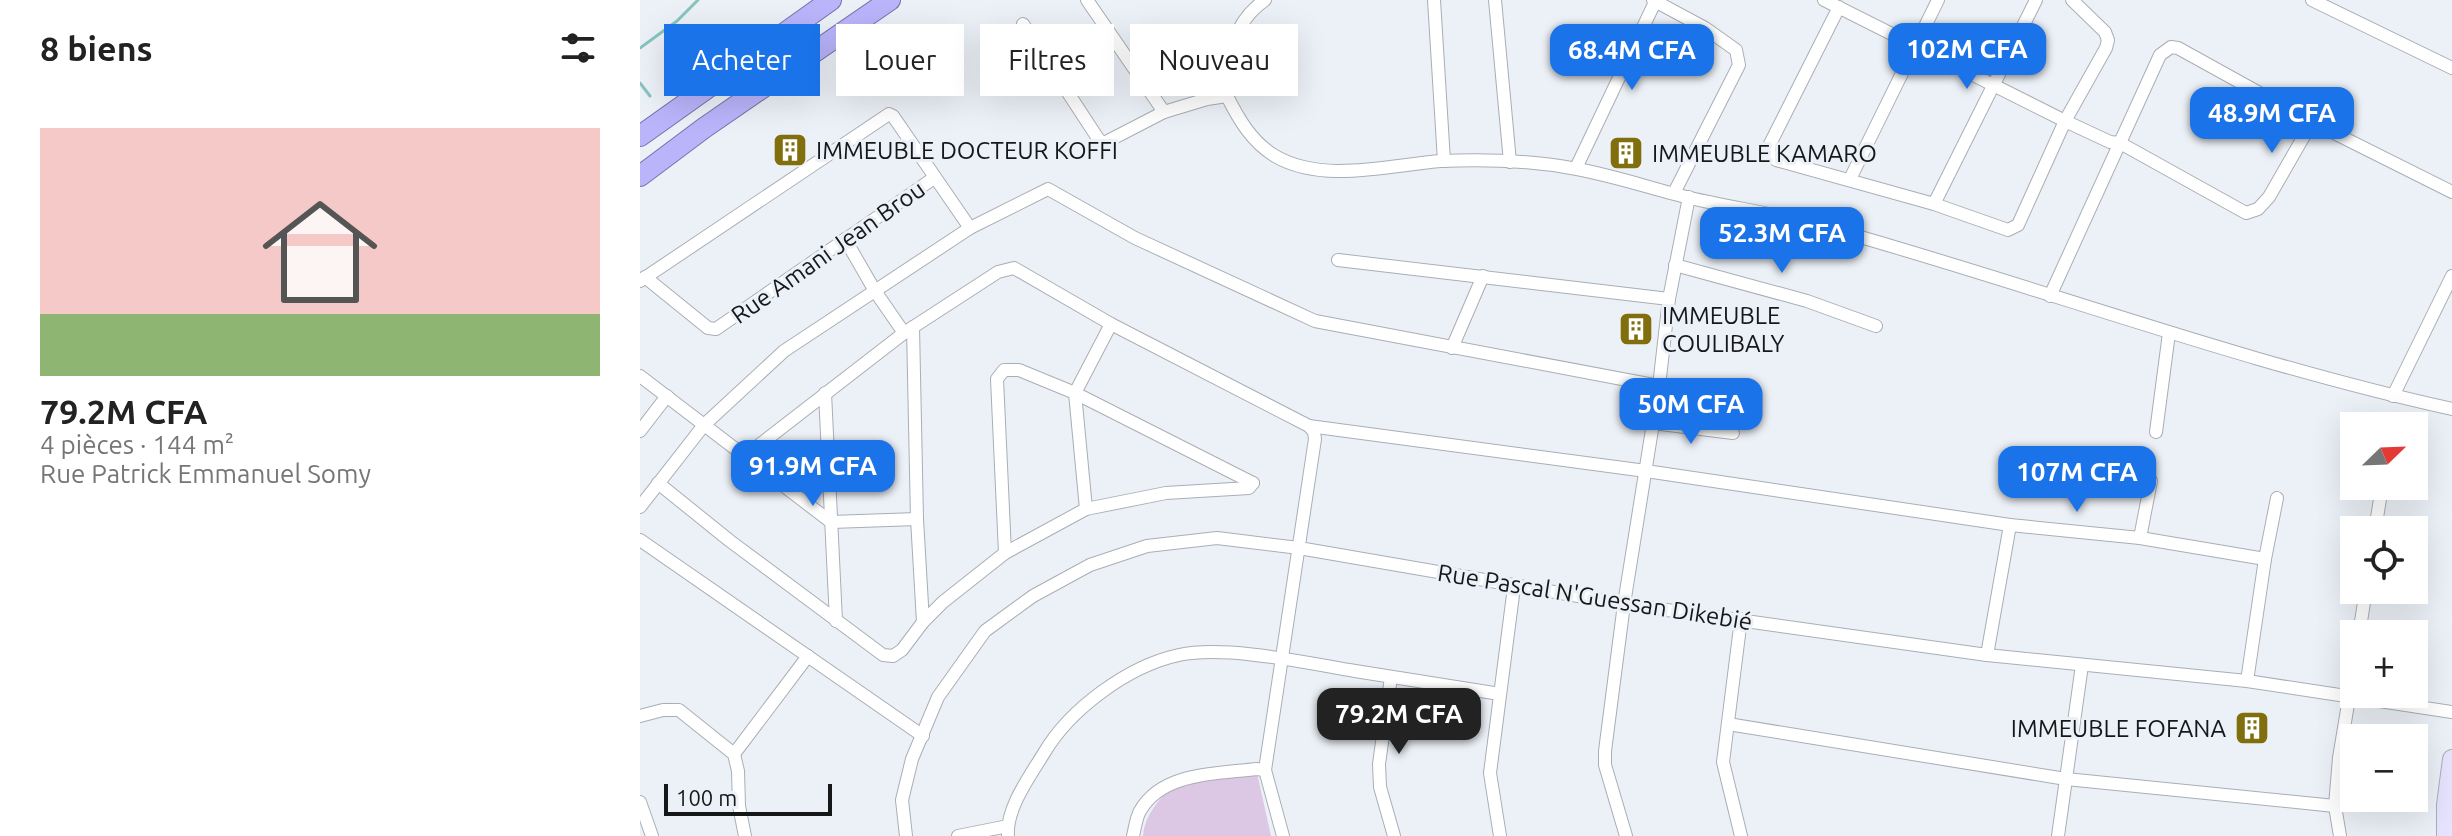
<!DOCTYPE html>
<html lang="fr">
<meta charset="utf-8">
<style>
:root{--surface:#fff;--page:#f2f2f2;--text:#222;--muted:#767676;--line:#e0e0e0;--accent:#1a73e8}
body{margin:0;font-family:Ubuntu,sans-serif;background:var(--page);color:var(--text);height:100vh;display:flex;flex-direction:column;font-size:30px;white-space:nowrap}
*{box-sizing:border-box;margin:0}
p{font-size:26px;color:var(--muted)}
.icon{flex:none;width:44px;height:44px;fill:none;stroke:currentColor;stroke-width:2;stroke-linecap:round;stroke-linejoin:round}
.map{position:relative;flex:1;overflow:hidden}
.panel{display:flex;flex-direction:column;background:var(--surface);width:640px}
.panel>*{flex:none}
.banner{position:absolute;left:24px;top:24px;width:760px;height:72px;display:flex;gap:16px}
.needle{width:52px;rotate:67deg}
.buttons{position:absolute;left:1700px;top:412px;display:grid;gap:16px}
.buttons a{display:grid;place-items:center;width:88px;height:88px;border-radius:0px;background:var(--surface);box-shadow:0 8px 32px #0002;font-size:40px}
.scale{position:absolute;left:24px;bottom:20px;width:168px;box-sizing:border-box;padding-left:8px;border:4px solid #161719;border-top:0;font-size:22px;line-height:28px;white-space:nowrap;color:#161719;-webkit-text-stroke:6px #ecf1f7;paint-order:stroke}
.price{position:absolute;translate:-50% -68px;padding:0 18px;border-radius:16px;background:var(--accent);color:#fff;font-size:26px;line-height:52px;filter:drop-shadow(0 2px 4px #0008)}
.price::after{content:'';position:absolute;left:50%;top:48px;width:24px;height:18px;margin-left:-12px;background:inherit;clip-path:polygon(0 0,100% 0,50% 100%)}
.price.active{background:#222;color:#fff}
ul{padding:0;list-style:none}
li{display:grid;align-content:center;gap:16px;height:424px;padding:0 40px}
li+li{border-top:2px solid var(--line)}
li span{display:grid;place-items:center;height:248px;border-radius:0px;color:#555}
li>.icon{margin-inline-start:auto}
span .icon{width:144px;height:144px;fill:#fffc;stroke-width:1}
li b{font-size:34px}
h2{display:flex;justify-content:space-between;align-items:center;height:96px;padding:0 40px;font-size:34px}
.chip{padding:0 28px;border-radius:0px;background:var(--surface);box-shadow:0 8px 32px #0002;font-size:28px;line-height:72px}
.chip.active{background:var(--accent);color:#fff}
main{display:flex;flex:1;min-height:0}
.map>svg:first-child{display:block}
.green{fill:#dcc7e4}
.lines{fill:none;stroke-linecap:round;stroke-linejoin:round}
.stream{stroke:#87c4c0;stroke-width:3}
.minor-casing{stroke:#aaaeb4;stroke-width:14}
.secondary-casing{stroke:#aaaeb4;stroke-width:20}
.trunk-casing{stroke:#7571ab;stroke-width:22}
.minor{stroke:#fff;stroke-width:12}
.secondary{stroke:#e5e3fe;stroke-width:18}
.trunk{stroke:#bab4fb;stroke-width:20}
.labels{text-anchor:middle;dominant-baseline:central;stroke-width:6;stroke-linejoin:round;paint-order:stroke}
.poi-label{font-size:24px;fill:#161719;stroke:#ecf1f7;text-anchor:start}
.street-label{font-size:24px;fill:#161719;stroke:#ecf1f7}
</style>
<main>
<section class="panel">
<h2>8 biens<svg class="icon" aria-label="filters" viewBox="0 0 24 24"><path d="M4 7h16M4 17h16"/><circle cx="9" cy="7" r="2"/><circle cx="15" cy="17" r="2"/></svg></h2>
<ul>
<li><span style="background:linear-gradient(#f6c9c9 75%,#8fb573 0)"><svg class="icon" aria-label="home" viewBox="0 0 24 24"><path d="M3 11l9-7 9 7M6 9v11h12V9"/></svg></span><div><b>79.2M CFA</b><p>4 pièces · 144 m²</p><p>Rue Patrick Emmanuel Somy</p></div></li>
</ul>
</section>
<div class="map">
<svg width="1812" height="836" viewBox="0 0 1812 836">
<rect width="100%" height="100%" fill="#ecf1f7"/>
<path class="green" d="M617,773L631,836H503C505,814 519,800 534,784Z"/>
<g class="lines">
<g class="stream">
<path d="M0,48L37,21L58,0"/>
<path d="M0,83L10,96"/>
</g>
<g class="minor-casing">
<g id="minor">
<path d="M447,0L524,112"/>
<path d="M794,0L804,161"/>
<path d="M855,0L870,162"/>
<path d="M1013,0L1065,28L1096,50L1099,65L1034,193"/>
<path d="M1184,0L1425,121L1470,142L1480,143L1606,213L1618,209L1629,197L1672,122"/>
<path d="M1396,0L1294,204L1368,230L1378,225L1425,121L1466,48L1468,40L1465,32L1432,0"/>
<path d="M1672,0L1812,68"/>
<path d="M1199,7L1129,146V154L1136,160L1294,204"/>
<path d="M383,24L459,140L464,143L524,112L567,99L587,96C586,59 592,23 625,0"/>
<path d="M587,96C599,120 612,142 635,156C683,184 750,165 801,161C845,159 894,161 937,169C975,176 1013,189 1050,198C1099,209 1148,216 1196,230C1402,288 1603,363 1812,409"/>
<path d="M936,168L1016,0"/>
<path d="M1210,179L1298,0"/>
<path d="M205,239L235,291L264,333"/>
<path d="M698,260L1029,299"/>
<path d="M1035,265L1167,301L1236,326"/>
<path d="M5,277L68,328L76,329L294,178"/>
<path d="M0,281L249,114L253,116L330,228"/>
<path d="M1410,296L1520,55L1531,47L1538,48L1672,122L1812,192"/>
<path d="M273,327L277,519L283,622"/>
<path d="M812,348L843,276"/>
<path d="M0,376L191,522L277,519"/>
<path d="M185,393L196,621"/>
<path d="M1753,396L1812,276"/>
<path d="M1013,423L1093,433"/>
<path d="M0,431L27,396"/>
<path d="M1516,432L1529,333"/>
<path d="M105,456L264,333L358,272L374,268L471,324L669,426L1006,471L1370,525L1500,538L1625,559"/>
<path d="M18,483L90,541L243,655L253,656L262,650L283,622L303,602L365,553L446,509L526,493L609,488L613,483"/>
<path d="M0,507L64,425L144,351L330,228L408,189L495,238L675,321L1019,386"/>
<path d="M446,509L435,393L471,324"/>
<path d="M1735,530L1741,493"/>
<path d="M1500,538L1511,481"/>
<path d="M0,540L283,736"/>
<path d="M365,553L357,379L364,370H379L435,393L613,483"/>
<path d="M1101,619L1083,762L1101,836"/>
<path d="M1719,634L1726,590"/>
<path d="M1347,655L1370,525"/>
<path d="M751,677L739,764L740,787L754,836"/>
<path d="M1607,681L1625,559L1637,498"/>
<path d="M0,716L23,710H39L94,754L98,771L99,806L105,836"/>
<path d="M1088,724L1426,779L1695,806"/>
<path d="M94,754L168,656"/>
<path d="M0,802L12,836"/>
<path d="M266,836L262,800L272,759L298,697L345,631L393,596L450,565L507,546L577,538L659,548L984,604L1347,655L1607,681L1812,712"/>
<path d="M318,836L368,826"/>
<path d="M368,836C366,808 390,776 404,753C430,709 488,666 539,655C586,645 667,663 715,671C763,679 812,686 860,694"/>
<path d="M493,836C495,828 496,818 500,811C522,772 576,774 616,769L625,770"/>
<path d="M643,836L625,770L675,439L674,432L669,426"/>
<path d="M860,836L850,773L874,587"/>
<path d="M986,836L965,765V751L984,604L1019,386L1029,299L1049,197"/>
<path d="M1418,836L1442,665"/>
<path d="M1700,836L1695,806L1699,758L1714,668"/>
</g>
</g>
<g class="secondary-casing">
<path id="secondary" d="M1806,836V805L1812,759"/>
</g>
<g class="trunk-casing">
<g id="trunk">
<path d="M0,136L191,0"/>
<path d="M0,176L64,128L250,0"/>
</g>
</g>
<use href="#minor" class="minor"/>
<use href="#secondary" class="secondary"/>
<use href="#trunk" class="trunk"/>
</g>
<defs>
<g id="building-square" transform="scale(1.8)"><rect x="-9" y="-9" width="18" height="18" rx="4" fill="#816f0e" stroke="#ecf1f7"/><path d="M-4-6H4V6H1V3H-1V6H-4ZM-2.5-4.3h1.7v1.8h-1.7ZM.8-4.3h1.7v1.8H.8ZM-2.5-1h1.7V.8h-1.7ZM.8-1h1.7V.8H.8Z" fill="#fff"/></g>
</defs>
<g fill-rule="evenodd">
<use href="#building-square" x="150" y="150"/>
<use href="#building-square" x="986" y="153"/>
<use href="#building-square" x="996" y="329"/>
<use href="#building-square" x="1612" y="728"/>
</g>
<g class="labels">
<g class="poi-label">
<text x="176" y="150">IMMEUBLE DOCTEUR KOFFI</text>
<text x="1012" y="153">IMMEUBLE KAMARO</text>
<text x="1022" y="315">IMMEUBLE<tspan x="1022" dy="28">COULIBALY</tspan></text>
<text x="1586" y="728" text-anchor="end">IMMEUBLE FOFANA</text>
</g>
<g class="street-label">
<text transform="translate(188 252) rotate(-35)">Rue Amani Jean Brou</text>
<text transform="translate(955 597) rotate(9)">Rue Pascal N'Guessan Dikebié</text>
</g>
</g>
</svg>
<div class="buttons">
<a><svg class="needle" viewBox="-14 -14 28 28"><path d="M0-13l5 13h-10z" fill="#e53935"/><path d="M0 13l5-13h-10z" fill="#767676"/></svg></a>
<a><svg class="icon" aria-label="locate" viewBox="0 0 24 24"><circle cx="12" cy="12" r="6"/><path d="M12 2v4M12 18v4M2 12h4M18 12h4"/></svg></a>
<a>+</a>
<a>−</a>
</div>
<div class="scale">100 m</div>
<b class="price" style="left:1327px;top:91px">102M CFA</b>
<b class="price" style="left:992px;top:92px">68.4M CFA</b>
<b class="price" style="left:1632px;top:155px">48.9M CFA</b>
<b class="price" style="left:1142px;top:275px">52.3M CFA</b>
<b class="price" style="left:1051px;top:446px">50M CFA</b>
<b class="price" style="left:173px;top:508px">91.9M CFA</b>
<b class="price" style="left:1437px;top:514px">107M CFA</b>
<b class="price active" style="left:759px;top:756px">79.2M CFA</b>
<div class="banner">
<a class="chip active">Acheter</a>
<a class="chip">Louer</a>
<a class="chip">Filtres</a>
<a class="chip">Nouveau</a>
</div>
</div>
</main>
